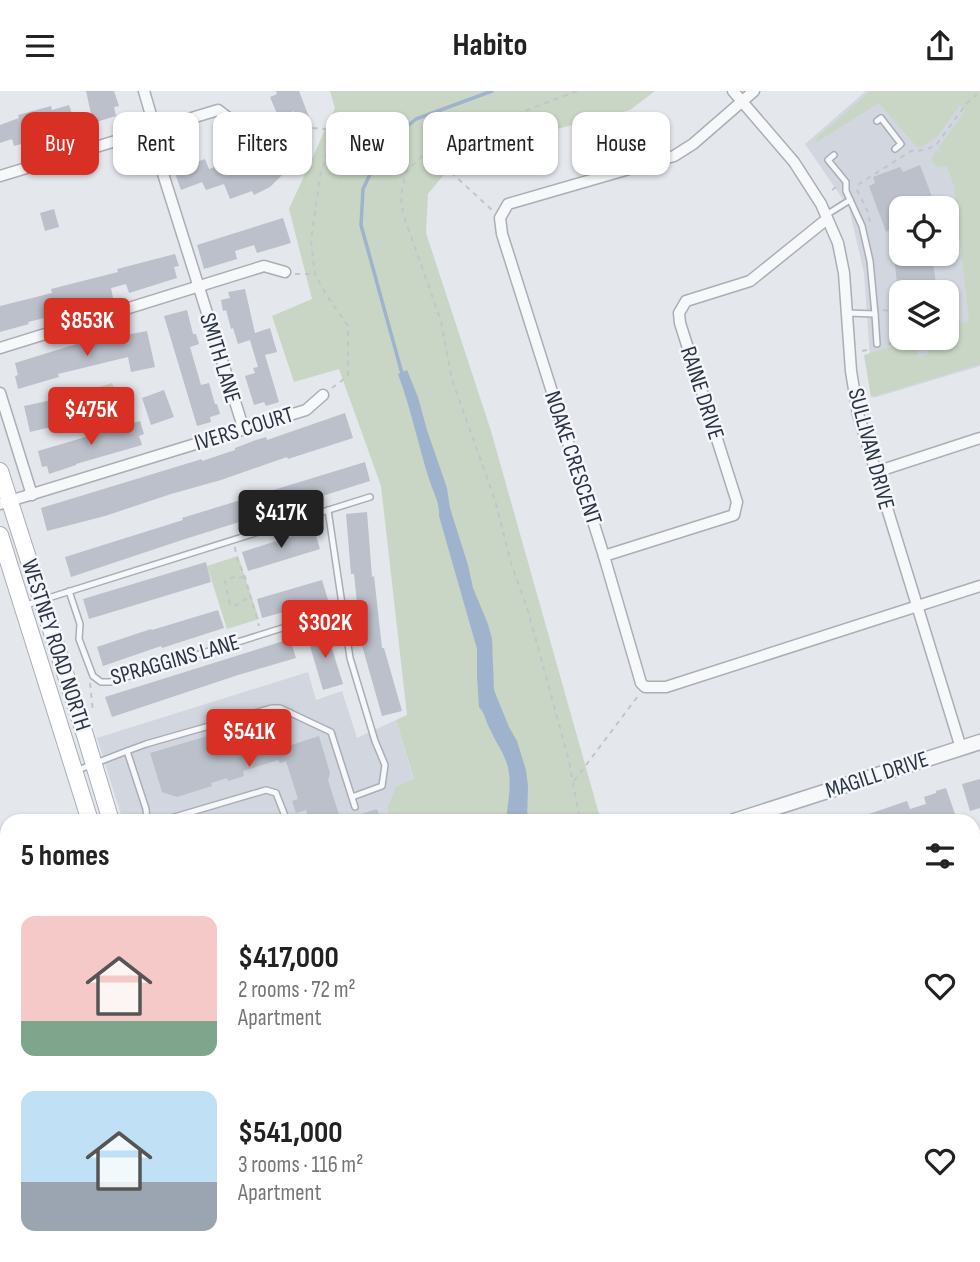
<!DOCTYPE html>
<meta charset="utf-8">
<style>
:root{--surface:#fff;--page:#f6f6f6;--text:#222;--muted:#767676;--accent:#d93025}
body{margin:0;font-family:"Sofia Sans Condensed",sans-serif;background:var(--page);color:var(--text);height:100vh;display:flex;flex-direction:column;font-size:26px;white-space:nowrap}
*{box-sizing:border-box;margin:0}
p{font-size:23px;color:var(--muted)}
.icon{flex:none;width:38px;height:38px;fill:none;stroke:currentColor;stroke-width:2;stroke-linecap:round;stroke-linejoin:round}
.map{position:relative;flex:1;overflow:hidden}
.side{position:absolute;left:0px;top:723px;width:980px;height:450px;display:flex;flex-direction:column;background:var(--surface);border-radius:21px 21px 0 0;box-shadow:0 2px 5px #0004}
.side>*{flex:none}
.top-card{position:absolute;left:21px;top:21px;width:938px;height:63px;display:flex;gap:14px}
.controls{position:absolute;left:889px;top:105px;display:grid;gap:14px}
.controls a{display:grid;place-items:center;width:70px;height:70px;border-radius:14px;background:var(--surface);box-shadow:0 2px 5px #0004;font-size:35px}
.price{position:absolute;translate:-50% -60px;padding:0 16px;border-radius:7px;background:var(--accent);color:#fff;font-size:23px;line-height:46px;filter:drop-shadow(0 2px 4px #0008)}
.price::after{content:'';position:absolute;left:50%;top:42px;width:21px;height:16px;margin-left:-10px;background:inherit;clip-path:polygon(0 0,100% 0,50% 100%)}
.price.current{background:#222;color:#fff}
ul{padding:0;list-style:none}
li{display:flex;align-items:center;gap:21px;height:175px;padding:0 21px}
li span{display:grid;place-items:center;flex:none;width:196px;height:140px;border-radius:14px;color:#555}
li>.icon{margin-inline-start:auto}
span .icon{width:84px;height:84px;fill:#fffc;stroke-width:1}
li b{font-size:30px}
h2{display:flex;justify-content:space-between;align-items:center;height:84px;padding:0 21px;font-size:30px}
.chip{padding:0 24px;border-radius:14px;background:var(--surface);box-shadow:0 2px 5px #0004;font-size:24px;line-height:63px}
.chip.current{background:var(--accent);color:#fff}
header{display:flex;justify-content:space-between;align-items:center;height:91px;padding:0 21px;background:var(--surface);font-size:32px;font-weight:700}
.map>svg:first-child{display:block}
.built{fill:#d2d6de;fill-rule:evenodd}
.green{fill:#c9d6c5}
.water{fill:#9fb4cc}
.lines{fill:none;stroke-linecap:round;stroke-linejoin:round}
.stream{stroke:#9fb4cc;stroke-width:3.5}
.building{fill:#bbc0ca}
.service-casing{stroke:#a9aeb7;stroke-width:8}
.minor-casing{stroke:#a9aeb7;stroke-width:13}
.tertiary-casing{stroke:#a9aeb7;stroke-width:17}
.secondary-casing{stroke:#a9aeb7;stroke-width:18}
.path{stroke:#c2c5cb;stroke-width:2;stroke-dasharray:5 5;stroke-linecap:butt}
.service{stroke:#f7f8fa;stroke-width:5}
.minor{stroke:#f7f8fa;stroke-width:10}
.tertiary{stroke:#f7f8fa;stroke-width:14}
.secondary{stroke:#fff;stroke-width:16}
.labels{text-anchor:middle;dominant-baseline:central;stroke-width:5;stroke-linejoin:round;paint-order:stroke}
.street-label{font-size:23px;fill:#2b3445;stroke:#f4f6f9}
</style>
<header><svg class="icon" aria-label="menu" viewBox="0 0 24 24"><path d="M4 6h16M4 12h16M4 18h16"/></svg>Habito<svg class="icon" aria-label="share" viewBox="0 0 24 24"><path d="M12 15V3M7 8l5-5 5 5M5 13v7h14v-7"/></svg></header>
<div class="map">
<svg width="980" height="1171" viewBox="0 0 980 1171">
<rect width="100%" height="100%" fill="#e4e7ec"/>
<g class="built">
<path d="M866,0H950L980,40V275L873,307L864,182L849,117L805,53ZM901,117H947V163H901ZM901,201H947V247H901Z"/>
<path d="M308,581L316,609L342,600L357,647L396,629L414,689L387,718L391,730H123L97,647Z"/>
<path d="M978,885L980,893V1061L973,1066V886Z"/>
</g>
<g class="green">
<path d="M330,0H655L630,19L461,63L428,103L426,142L491,340L601,730H391L387,718L396,696L414,688L396,629L407,624L381,395L339,278L294,291L272,225L312,208L289,118L335,17Z"/>
<path d="M871,0H980V273L871,306L864,264L912,250L917,252L918,266L928,264L929,258H926L924,254L945,250L948,246L957,245L956,233L969,230L954,95L947,75C933,80 925,65 939,59L943,67L939,56L965,20L960,14L937,46L919,57L915,54L879,12L817,51L815,48Z"/>
<path d="M112,292C116,300 115,310 109,317H104L98,314L86,317L83,301Z"/>
<path d="M238,465L259,528L227,538L207,475Z"/>
<path d="M980,1061V1171H958L956,1166H973V1066Z"/>
<path d="M243,1166H643L645,1171H243Z"/>
<path d="M727,1166H839L821,1171H708Z"/>
</g>
<path class="water" d="M407,279L418,306L427,339L447,397L450,417L468,474L473,497L488,533L492,548L494,599L509,636L517,650L526,679L528,695L527,730H506C508,710 513,689 506,670C502,659 495,650 491,640C486,632 485,622 479,616L477,586V558L439,425C440,412 433,401 429,388C418,353 411,318 398,283Z"/>
<g class="lines">
<g class="stream">
<path d="M403,286L361,134L363,98L384,54L416,28L492,0"/>
<path d="M261,1166V1171"/>
</g>
</g>
<g class="building">
<path d="M86,0H114L119,15L114,16L116,25L93,32Z"/>
<path d="M276,0H299L309,26L288,33L294,20L278,25L270,6L277,3Z"/>
<path d="M69,14L77,37L14,55L12,48L0,52V34L19,27L18,24L51,15L52,19Z"/>
<path d="M284,42L301,49L295,65L269,54L273,44L282,48Z"/>
<path d="M268,56L289,77L270,96L254,104L252,100L230,108L224,93L206,99L202,91L181,99L171,71L181,67L183,73L191,70L192,73L205,68L209,78L215,76L217,80L229,75L231,80L255,68Z"/>
<path d="M920,74L934,111L930,113L932,117H901V163H932L937,201H898L891,138L886,141L869,95L875,92L873,86L900,76L903,81Z"/>
<path d="M54,118L59,136L45,140L40,122Z"/>
<path d="M283,127L291,152L257,162L254,154L235,160L237,168L204,178L197,154Z"/>
<path d="M175,163L179,175L174,176L177,187L129,202L126,193L111,197L113,207L47,224L48,226L28,231L29,233L0,241V215L52,202L51,198L118,181L117,178Z"/>
<path d="M245,198L255,242L270,237L277,261L265,264L279,311L266,315L264,311L254,314L245,285L255,282L253,277L258,276L250,249L238,253L233,237L231,238L226,219L223,220L221,209L230,207L228,201Z"/>
<path d="M187,219L193,243H196L199,253L190,256L201,294L209,292L215,313H217L220,323L210,326L211,331L197,335L164,225Z"/>
<path d="M147,240L155,276L131,281L128,266L58,283L59,286L18,298L15,285L18,284L15,272L96,247L108,244L109,247Z"/>
<path d="M164,299L174,326L151,334L142,307Z"/>
<path d="M66,306L72,331L30,341L24,315Z"/>
<path d="M345,322L353,347L288,368L287,366L221,389L171,403L105,425L47,440L41,417L202,368V370L235,359V357L256,349L266,346L267,349Z"/>
<path d="M140,330L144,343L139,345L142,354L76,373V374L49,383L47,375L42,376L38,360Z"/>
<path d="M365,371L370,390L182,449L71,486L65,466L183,429L182,427Z"/>
<path d="M367,421L372,486L374,485L382,557H384L402,620L382,625L361,551L354,483H351L346,423Z"/>
<path d="M314,438L320,458L248,480L242,461Z"/>
<path d="M206,471L211,491L89,528L83,508Z"/>
<path d="M322,489L328,509L262,527L257,508Z"/>
<path d="M218,519L224,537L162,557L161,555L103,575L97,556L151,538L152,539Z"/>
<path d="M326,539L343,593L323,599L307,545Z"/>
<path d="M290,548L296,567L238,584L112,626L105,606Z"/>
<path d="M276,638L282,657L319,645L330,682L328,689L341,730H309L306,719L296,722L292,710L298,708L286,670L280,672L278,669L243,680L244,685L228,690L227,687L211,692L212,695L177,706L162,701L150,662L211,644L215,657Z"/>
<path d="M980,688V717L970,720L962,693Z"/>
<path d="M946,697L956,726L945,730H855L854,728L907,710L910,718L926,713L924,706L936,702V700Z"/>
<path d="M377,718L381,730H345V728Z"/>
</g>
<g class="lines">
<g class="service-casing">
<g id="service">
<path d="M877,30L881,27L901,53L895,58"/>
<path d="M834,64L828,69L846,91V100L862,135L870,170L875,223"/>
<path d="M826,124L850,109"/>
<path d="M847,222L875,223L877,253"/>
<path d="M328,419L350,567L375,650L385,674L382,695L352,706"/>
<path d="M69,500L80,533L79,548L93,585L101,591H110L343,518"/>
<path d="M26,514L370,406"/>
<path d="M127,660L146,653L272,617H280L331,641L355,716"/>
<path d="M78,679L127,660L146,718L147,730"/>
<path d="M161,730L266,699L276,702L287,730"/>
<path d="M613,1166L615,1171"/>
<path d="M746,1171L764,1166"/>
</g>
</g>
<g class="minor-casing">
<g id="minor">
<path d="M144,0L151,24L149,40L153,51L244,339"/>
<path d="M733,0L794,71L821,113L838,152L844,182L851,280L858,323L961,657"/>
<path d="M754,0L693,53L674,65L508,113L500,127L502,143L604,465L641,592L645,596H666L980,495"/>
<path d="M0,85L218,19L231,29"/>
<path d="M0,257L264,175L285,181"/>
<path d="M0,302L32,404"/>
<path d="M876,381L980,347"/>
<path d="M0,413L306,319L323,304"/>
<path d="M604,465L734,424L737,411L680,232L679,222L686,210L750,190L827,128"/>
<path d="M0,786L7,808"/>
<path d="M973,806L980,804"/>
<path d="M0,909L7,908"/>
<path d="M878,1166L880,1171"/>
<path d="M101,1171L155,1167L174,1171"/>
</g>
</g>
<g class="tertiary-casing">
<g id="tertiary">
<path d="M734,730L980,651"/>
<path d="M0,1057L7,1055"/>
</g>
</g>
<g class="secondary-casing">
<g id="secondary">
<path d="M0,380L85,644L111,730"/>
<path d="M0,444L90,730"/>
<path d="M203,1166L204,1171"/>
<path d="M224,1166V1171"/>
</g>
</g>
<g class="path">
<path d="M577,0L512,25L469,35L444,44L406,81L401,105L403,123L441,230L452,289L495,409L511,472L528,520L569,670L580,730"/>
<path d="M243,30L353,41L405,80"/>
<path d="M429,61L492,119"/>
<path d="M832,99L836,96"/>
<path d="M870,131L867,119L857,99L859,93L911,60L926,59L936,54L967,12L980,1"/>
<path d="M295,183H314"/>
<path d="M883,219L891,220L893,252L887,254"/>
<path d="M862,260L871,258"/>
<path d="M332,297L348,285V235L327,205L315,183L311,150L320,86L334,38"/>
<path d="M235,456L236,465L245,486L259,535"/>
<path d="M244,486L239,487L236,485L225,490L230,514L233,515L242,512L244,509L249,507"/>
<path d="M90,592L93,621"/>
<path d="M574,690L638,605"/>
<path d="M406,1166L408,1171"/>
<path d="M958,1166L960,1171"/>
</g>
<use href="#service" class="service"/>
<use href="#minor" class="minor"/>
<use href="#tertiary" class="tertiary"/>
<use href="#secondary" class="secondary"/>
</g>
<g class="labels">
<g class="street-label">
<text transform="translate(220 267) rotate(73)">SMITH LANE</text>
<text transform="translate(702 302) rotate(72)">RAINE DRIVE</text>
<text transform="translate(244 338) rotate(-17)">IVERS COURT</text>
<text transform="translate(871 358) rotate(75)">SULLIVAN DRIVE</text>
<text transform="translate(573 367) rotate(72)">NOAKE CRESCENT</text>
<text transform="translate(56 554) rotate(72)">WESTNEY ROAD NORTH</text>
<text transform="translate(175 569) rotate(-16)">SPRAGGINS LANE</text>
<text transform="translate(877 684) rotate(-18)">MAGILL DRIVE</text>
</g>
</g>
</svg>
<div class="controls">
<a><svg class="icon" aria-label="locate" viewBox="0 0 24 24"><circle cx="12" cy="12" r="6"/><path d="M12 2v4M12 18v4M2 12h4M18 12h4"/></svg></a>
<a><svg class="icon" aria-label="layers" viewBox="0 0 24 24"><path d="M12 4l9 5-9 5-9-5zM3 14l9 5 9-5"/></svg></a>
</div>
<b class="price" style="left:87px;top:267px">$853K</b>
<b class="price" style="left:91px;top:356px">$475K</b>
<b class="price current" style="left:281px;top:459px">$417K</b>
<b class="price" style="left:325px;top:569px">$302K</b>
<b class="price" style="left:249px;top:678px">$541K</b>
<div class="top-card">
<a class="chip current">Buy</a>
<a class="chip">Rent</a>
<a class="chip">Filters</a>
<a class="chip">New</a>
<a class="chip">Apartment</a>
<a class="chip">House</a>
</div>
<section class="side">
<h2>5 homes<svg class="icon" aria-label="filters" viewBox="0 0 24 24"><path d="M4 7h16M4 17h16"/><circle cx="9" cy="7" r="2"/><circle cx="15" cy="17" r="2"/></svg></h2>
<ul>
<li><span style="background:linear-gradient(#f6c9c9 75%,#7fa58c 0)"><svg class="icon" aria-label="home" viewBox="0 0 24 24"><path d="M3 11l9-7 9 7M6 9v11h12V9"/></svg></span><div><b>$417,000</b><p>2 rooms · 72 m²</p><p>Apartment</p></div><svg class="icon" aria-label="heart" viewBox="0 0 24 24"><path d="M12 20l-8-8c-3-5 5-10 8-4 3-6 11-1 8 4z"/></svg></li>
<li><span style="background:linear-gradient(#bfe0f5 65%,#9aa5b1 0)"><svg class="icon" aria-label="home" viewBox="0 0 24 24"><path d="M3 11l9-7 9 7M6 9v11h12V9"/></svg></span><div><b>$541,000</b><p>3 rooms · 116 m²</p><p>Apartment</p></div><svg class="icon" aria-label="heart" viewBox="0 0 24 24"><path d="M12 20l-8-8c-3-5 5-10 8-4 3-6 11-1 8 4z"/></svg></li>
</ul>
</section>
</div>
